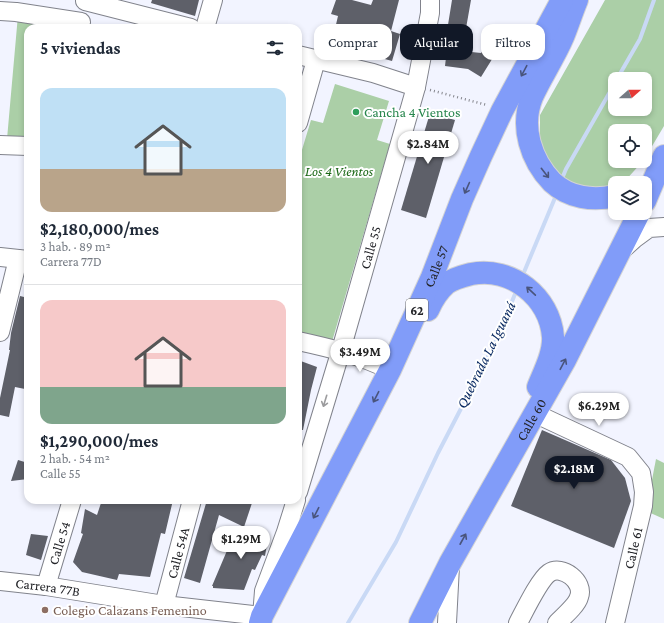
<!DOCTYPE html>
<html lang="es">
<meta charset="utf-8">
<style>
:root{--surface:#fff;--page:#f6f6f7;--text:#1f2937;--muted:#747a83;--line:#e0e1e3;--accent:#111827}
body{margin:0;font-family:"Crimson Pro",serif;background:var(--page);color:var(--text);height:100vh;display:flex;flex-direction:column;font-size:15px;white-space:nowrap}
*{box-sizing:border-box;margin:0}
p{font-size:13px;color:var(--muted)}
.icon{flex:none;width:22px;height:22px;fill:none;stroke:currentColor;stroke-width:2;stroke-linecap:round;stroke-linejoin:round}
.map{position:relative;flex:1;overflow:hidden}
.sheet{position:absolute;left:24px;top:24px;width:278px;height:480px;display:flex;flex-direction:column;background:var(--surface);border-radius:12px;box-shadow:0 2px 6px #0003}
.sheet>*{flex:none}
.hud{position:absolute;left:314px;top:24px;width:290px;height:36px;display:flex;gap:8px}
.needle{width:26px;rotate:69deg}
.buttons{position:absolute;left:608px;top:72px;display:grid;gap:8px}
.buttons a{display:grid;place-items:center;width:44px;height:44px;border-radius:8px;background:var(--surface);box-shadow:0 2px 6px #0003;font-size:20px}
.price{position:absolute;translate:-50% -34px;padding:0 9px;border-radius:14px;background:#fff;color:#222;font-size:13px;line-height:26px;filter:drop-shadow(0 1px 2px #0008)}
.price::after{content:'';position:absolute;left:50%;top:24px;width:12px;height:9px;margin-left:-6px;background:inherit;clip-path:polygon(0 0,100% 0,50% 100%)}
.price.active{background:var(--accent);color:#fff}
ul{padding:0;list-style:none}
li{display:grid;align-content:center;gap:8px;height:212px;padding:0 16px}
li+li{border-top:1px solid var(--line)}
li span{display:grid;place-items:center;height:124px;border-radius:12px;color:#555}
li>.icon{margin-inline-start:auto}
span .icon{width:72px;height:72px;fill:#fffc;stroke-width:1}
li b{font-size:17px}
h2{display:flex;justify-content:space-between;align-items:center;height:48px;padding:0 16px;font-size:17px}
.pill{padding:0 14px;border-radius:12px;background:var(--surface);box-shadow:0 2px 6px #0003;font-size:14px;line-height:36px}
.pill.active{background:var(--accent);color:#fff}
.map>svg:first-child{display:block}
.green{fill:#abcfa7;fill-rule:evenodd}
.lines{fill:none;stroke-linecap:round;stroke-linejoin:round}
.stream{stroke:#c9d9f5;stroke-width:4}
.building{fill:#5e6069}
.minor-casing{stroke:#81838c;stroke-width:20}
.highway-casing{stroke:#d3d3d4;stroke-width:24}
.path{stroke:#84858c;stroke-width:2.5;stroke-dasharray:1 3;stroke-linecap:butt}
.minor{stroke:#fff;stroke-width:18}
.highway{stroke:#819cf9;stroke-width:22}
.oneway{stroke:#49547c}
.oneway2{stroke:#9c9c9e}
.leisure-dot{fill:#2e9e5b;stroke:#fff;stroke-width:1.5}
.education-dot{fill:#8d6e63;stroke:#fff;stroke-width:1.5}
.labels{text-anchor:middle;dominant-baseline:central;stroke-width:4;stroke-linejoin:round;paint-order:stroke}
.shield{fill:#fff;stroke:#656668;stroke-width:1}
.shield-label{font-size:13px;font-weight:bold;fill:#232428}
.leisure-label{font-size:14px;fill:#27864d;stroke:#fff;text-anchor:start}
.park-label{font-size:14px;font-style:italic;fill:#1b6816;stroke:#fff}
.street-label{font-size:14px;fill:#232428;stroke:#fff}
.education-label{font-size:14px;fill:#785e54;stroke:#fff;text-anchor:start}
.water-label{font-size:15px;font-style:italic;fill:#04255e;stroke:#fff}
</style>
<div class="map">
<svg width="664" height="623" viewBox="0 0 664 623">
<rect width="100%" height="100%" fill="#f2f4ff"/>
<g class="green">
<path d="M605,0H664V126L645,158V131H615V161H643L624,182L615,183V185L606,188H586L567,180L546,162L540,140V115ZM615,79H645V109H615Z"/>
<path d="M18,15L78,28H28V136L7,139Z"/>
<path d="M335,84L389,101L377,140L390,144L331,345L298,335V163L311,120L323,123Z"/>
<path d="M656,459L664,463V519L646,511Z"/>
</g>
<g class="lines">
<g class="stream">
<path d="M617,79L640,39L654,0"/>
<path d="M561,181L566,169L615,83"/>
<path d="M522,277L557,193"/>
<path d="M348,623L396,542L438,453L497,339L517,289"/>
</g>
</g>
<g class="building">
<path d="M152,0H199L195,16L151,3Z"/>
<path d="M336,0H352L371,5L373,0H399L391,31L400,34L392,61L367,54L370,42L334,33L338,16L331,14Z"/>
<path d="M452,0H471L462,51L481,53L484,49L494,56L481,77L468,69L445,66L449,32L447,31Z"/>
<path d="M430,113L455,120L426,218L401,210Z"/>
<path d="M20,296L28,298V372L25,389L15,387L9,417L0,415V398L10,350H9L11,333Z"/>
<path d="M298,360L317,367L311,390L303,430H298Z"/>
<path d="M542,430L611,460L625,478L631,501L614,548L511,506Z"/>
<path d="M18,460L28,463V479L11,481Z"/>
<path d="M102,500H173L165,534L161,533L150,577L119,574L117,580L82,572L73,562L83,534L81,533L85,509L97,515Z"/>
<path d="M207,500H253L244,527L219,515L200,583L184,578Z"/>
<path d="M237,527L268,538L265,556L262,555L255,570L252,569L244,590L213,588V586H212Z"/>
<path d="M31,534L48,536L41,560L26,555Z"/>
</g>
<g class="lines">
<g class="minor-casing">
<g id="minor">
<path d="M85,1L191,28"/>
<path d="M0,11L16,12L81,22"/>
<path d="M205,28L213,0"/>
<path d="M298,55L373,73L416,87"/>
<path d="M298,123L316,60"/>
<path d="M0,145L28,146"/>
<path d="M623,249L634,239L649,228L664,227"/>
<path d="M0,257L28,260"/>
<path d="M0,332L18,259"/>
<path d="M298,341C330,348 360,355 390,370"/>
<path d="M534,413L628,457L641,473L644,492L643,506L615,623"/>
<path id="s1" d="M298,492L341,350L416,87L430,13V0"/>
<path id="s2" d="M0,581L46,586L164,605L262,616L264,591L286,532L296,500"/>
<path id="s3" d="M46,586L72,500"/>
<path id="s4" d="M164,605L192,500"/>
<path d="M447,623L450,566"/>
<path d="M518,623C524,612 539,580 549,573C562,564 585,582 579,597C577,605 563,617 557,623"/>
</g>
</g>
<g class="highway-casing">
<g id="highway">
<path d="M577,0C572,12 568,25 563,37C554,58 541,77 532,97C520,127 531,160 552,182C569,198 593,201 615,196"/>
<path d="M645,201L664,156"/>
<path d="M428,310C432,301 439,290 446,284C452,279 463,276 471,274C511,266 550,297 553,337C554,353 544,372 538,387"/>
<path id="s5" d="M260,623L262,616L390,370L432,277L462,199L481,156L502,111L562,0"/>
<path id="s6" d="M420,623L450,563L565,360L639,213"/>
</g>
</g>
<path class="path" d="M430,90L487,105"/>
<use href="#minor" class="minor"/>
<use href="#highway" class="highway"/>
</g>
<defs><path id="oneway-shaft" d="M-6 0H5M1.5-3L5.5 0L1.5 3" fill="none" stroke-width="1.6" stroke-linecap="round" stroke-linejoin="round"/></defs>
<g class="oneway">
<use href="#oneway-shaft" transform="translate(524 71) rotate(118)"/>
<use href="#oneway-shaft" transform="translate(545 173) rotate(52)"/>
<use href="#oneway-shaft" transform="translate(467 188) rotate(114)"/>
<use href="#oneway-shaft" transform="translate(531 291) rotate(-137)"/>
<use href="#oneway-shaft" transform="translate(563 364) rotate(-62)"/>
<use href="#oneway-shaft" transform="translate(376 397) rotate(117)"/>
<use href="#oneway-shaft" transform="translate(316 513) rotate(117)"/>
<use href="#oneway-shaft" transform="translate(463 539) rotate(-61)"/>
</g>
<use class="oneway2" href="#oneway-shaft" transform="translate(325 401) rotate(107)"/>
<circle class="leisure-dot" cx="356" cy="112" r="4"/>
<circle class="education-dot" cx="45" cy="610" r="4"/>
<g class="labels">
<rect class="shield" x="406" y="299" width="22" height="22" rx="3"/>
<g class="shield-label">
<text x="417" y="310">62</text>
</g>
<g class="leisure-label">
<text x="364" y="112">Cancha 4 Vientos</text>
</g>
<g class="park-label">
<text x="339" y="171">Los 4 Vientos</text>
</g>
<g class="street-label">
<text stroke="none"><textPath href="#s1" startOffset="255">Calle 55</textPath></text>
<text stroke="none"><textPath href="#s5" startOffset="398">Calle 57</textPath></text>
<text stroke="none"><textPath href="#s6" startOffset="232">Calle 60</textPath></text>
<text stroke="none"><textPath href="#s3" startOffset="45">Calle 54</textPath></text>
<text transform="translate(633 548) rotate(-77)">Calle 61</text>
<text stroke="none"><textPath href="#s4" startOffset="54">Calle 54A</textPath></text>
<text stroke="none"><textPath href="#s2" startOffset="48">Carrera 77B</textPath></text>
</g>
<g class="education-label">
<text x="53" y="610">Colegio Calazans Femenino</text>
</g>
<g class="water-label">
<text transform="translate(486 355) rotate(-64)">Quebrada La Iguaná</text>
</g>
</g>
</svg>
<div class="buttons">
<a><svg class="needle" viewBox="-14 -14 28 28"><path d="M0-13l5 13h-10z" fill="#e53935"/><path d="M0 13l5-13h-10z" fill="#747a83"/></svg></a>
<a><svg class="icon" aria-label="locate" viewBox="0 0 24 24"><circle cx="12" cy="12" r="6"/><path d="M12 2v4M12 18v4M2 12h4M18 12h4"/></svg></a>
<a><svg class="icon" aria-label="layers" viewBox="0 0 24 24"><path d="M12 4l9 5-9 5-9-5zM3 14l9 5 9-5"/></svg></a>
</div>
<b class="price" style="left:428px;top:165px">$2.84M</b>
<b class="price" style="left:360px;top:373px">$3.49M</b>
<b class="price" style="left:599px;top:427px">$6.29M</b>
<b class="price active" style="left:574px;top:490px">$2.18M</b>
<b class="price" style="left:241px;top:560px">$1.29M</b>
<div class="hud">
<a class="pill">Comprar</a>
<a class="pill active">Alquilar</a>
<a class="pill">Filtros</a>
</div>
<section class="sheet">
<h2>5 viviendas<svg class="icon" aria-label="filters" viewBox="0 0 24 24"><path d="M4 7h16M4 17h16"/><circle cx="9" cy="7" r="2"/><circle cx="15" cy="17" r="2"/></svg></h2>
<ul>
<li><span style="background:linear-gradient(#bfe0f5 65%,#b9a48a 0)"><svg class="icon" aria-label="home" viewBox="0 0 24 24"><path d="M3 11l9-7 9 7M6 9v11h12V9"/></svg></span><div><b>$2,180,000/mes</b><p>3 hab. · 89 m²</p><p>Carrera 77D</p></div></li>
<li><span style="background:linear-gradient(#f6c9c9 70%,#7fa58c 0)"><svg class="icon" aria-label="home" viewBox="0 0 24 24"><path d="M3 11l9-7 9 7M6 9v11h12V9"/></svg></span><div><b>$1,290,000/mes</b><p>2 hab. · 54 m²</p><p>Calle 55</p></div></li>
</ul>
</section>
</div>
